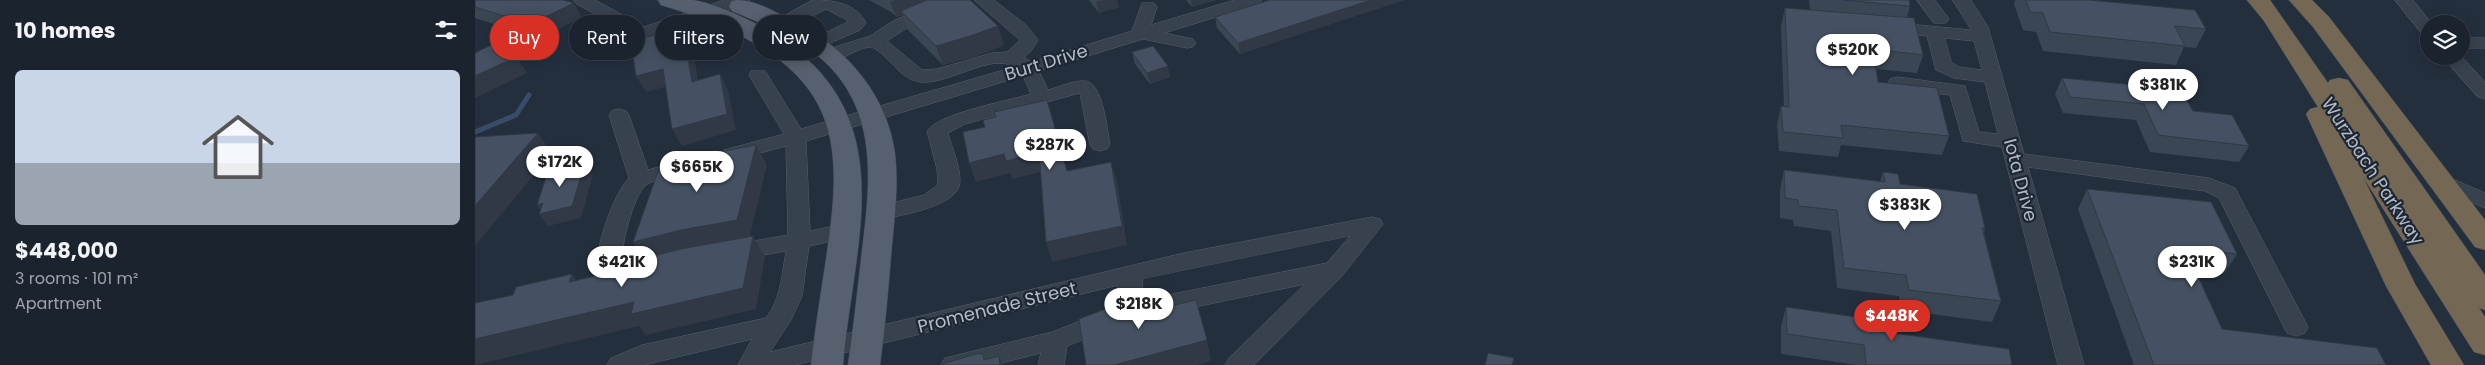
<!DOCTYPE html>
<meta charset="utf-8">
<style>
:root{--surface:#1b232e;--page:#242b36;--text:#f1f3f6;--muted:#a0a4aa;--line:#39404a;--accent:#d93025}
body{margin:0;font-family:Poppins,sans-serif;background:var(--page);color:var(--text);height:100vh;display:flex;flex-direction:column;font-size:19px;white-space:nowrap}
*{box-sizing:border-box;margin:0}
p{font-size:16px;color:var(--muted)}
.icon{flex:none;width:28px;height:28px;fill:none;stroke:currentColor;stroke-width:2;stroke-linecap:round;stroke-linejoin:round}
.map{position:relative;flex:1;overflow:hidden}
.details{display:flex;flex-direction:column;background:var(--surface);width:475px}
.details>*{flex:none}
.guide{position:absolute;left:15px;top:15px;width:475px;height:45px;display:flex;gap:10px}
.buttons{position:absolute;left:1945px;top:15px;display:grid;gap:10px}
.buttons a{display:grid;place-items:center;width:50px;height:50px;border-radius:50%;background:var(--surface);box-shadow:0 2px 12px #0003,0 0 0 1px var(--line);font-size:25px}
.price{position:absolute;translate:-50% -42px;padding:0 11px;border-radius:18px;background:#fff;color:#222;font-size:16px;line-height:32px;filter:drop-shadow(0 1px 2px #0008)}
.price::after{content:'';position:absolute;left:50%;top:30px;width:15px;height:11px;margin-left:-8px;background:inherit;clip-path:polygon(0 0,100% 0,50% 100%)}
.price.current{background:var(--accent);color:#fff}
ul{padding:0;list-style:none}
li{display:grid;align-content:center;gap:10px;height:265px;padding:0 15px}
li+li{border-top:1px solid var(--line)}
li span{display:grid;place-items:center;height:155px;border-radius:8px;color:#555}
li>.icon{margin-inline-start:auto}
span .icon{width:90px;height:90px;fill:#fffc;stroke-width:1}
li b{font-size:21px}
h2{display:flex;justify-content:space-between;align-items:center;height:60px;padding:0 15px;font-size:21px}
.pill{padding:0 18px;border-radius:22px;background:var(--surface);box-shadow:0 2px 12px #0003,0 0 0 1px var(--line);font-size:18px;line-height:45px}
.pill.current{background:var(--accent);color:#fff}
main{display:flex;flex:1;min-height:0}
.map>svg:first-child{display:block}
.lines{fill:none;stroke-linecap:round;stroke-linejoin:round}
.stream{stroke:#394c67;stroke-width:5}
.minor-casing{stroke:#565f6c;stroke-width:1}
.major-casing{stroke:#414a57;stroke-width:1}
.highway-casing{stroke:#434c59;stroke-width:1}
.minor{fill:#38414e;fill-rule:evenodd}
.major{fill:#56606e;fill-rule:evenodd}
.highway{fill:#746855;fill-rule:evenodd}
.wall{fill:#3b4654}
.shaded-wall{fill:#303945}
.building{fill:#455162;stroke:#303945}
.labels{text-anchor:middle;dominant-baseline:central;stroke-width:4.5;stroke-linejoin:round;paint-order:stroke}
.street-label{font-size:18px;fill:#b4bcc9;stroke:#1d2633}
</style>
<main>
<section class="details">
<h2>10 homes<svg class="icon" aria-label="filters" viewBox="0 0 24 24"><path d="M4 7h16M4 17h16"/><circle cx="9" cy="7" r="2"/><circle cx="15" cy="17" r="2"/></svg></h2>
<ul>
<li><span style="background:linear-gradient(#c9d6e8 60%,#9aa5b1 0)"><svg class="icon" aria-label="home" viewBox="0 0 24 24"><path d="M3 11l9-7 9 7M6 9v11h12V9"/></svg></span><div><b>$448,000</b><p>3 rooms · 101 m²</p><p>Apartment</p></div></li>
</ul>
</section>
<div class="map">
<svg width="2010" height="365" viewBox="0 0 2010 365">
<rect width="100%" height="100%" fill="#242f3e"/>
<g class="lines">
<path class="stream" d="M0,132L41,115L54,95"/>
<g class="minor-casing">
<g id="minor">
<path d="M99,0H120L169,27L249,0H275L272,4L111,58L105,57L102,53L105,49L153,33L102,4Z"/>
<path d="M338,0C358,0 381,3 391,23L385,30L339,50L333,49L330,45L333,41L373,22L372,20L351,9L312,29H300L297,25L300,21Z"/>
<path d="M468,0H492L489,4L430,29L412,41L447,70L462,69L517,53L532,52L545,40L499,0H519L551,25L563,40L556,51L549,57L556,62L657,31L667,3H679L682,7L676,25L760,0H787L784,4L689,33L718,39L721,43L718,47L712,48L668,39L564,71L573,90C584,87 597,81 608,81C628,79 632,130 635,145L632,149L625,151L618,149L615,145L605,93L490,124L473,133C477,148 485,165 485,182C484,207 424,215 405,220L397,218L394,213L397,208L449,195L463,185L462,169L452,131C464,113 533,101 556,94L548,76L331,141L335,231L369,224L377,227L380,232L377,237L334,246L327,296L316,320L295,352L709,253L897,217L905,219L908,224L867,276L779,365H750L754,358L830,284L658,320L592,346L589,365H563L566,353L518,365H466L470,358L577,332L644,306L643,285L320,365H263L277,339L169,365H132L136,358L167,345L291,318C306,298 307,274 311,251L256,261L248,259L245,253L248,247L256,245L313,235L311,146L256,161L249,160L246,155L249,150L309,134L274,75L276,71H290L326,129L539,67C517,52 473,85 446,82C423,79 416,57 397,47C380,47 366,64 349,60L346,56L349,52L360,47L395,36L418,21ZM875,236L852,263L668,300L667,279Z"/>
<path d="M1442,0H1460L1474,19L1471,23H1459Z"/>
<path d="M1478,0H1496L1513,27L1549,154L1734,178L1760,188L1833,327L1830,333L1821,336L1812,333L1744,198L1730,191L1553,167L1609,365H1583L1527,147L1488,141L1475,95L1422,89L1415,87L1413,83L1415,79L1422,77L1490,86L1504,132L1523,134L1510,82L1479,78L1461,70L1452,36L1412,32L1406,31L1403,27L1406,23L1412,22L1496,30ZM1470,38L1499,41L1507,70L1484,67L1477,63Z"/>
<path d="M1920,0H1938L1957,24H1954V36L1948,35Z"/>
<path d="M259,17L265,18L268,22L265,26L233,40L219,37L194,44L188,43L185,39L188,35L219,26L231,29Z"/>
<rect x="1986" y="38" width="24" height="10"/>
<path d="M1967,56H1986L2010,82V99L2003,97Z"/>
<path d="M144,109L151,111L154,115L173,170L209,160L216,162L219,167L216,172C205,175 180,178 171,185C159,194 143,252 148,266L174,268L178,274L174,280C161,284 145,284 132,280C128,274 123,265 123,258C123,239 141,190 154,178L134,115L137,111Z"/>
<path d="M1966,174L2010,193V208L1958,186L1955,181L1958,176Z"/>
</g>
</g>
<g class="major-casing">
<g id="major">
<path d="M183,0C194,0 206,0 217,0C241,3 287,25 307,39C428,122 378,243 368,365H336C357,176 417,75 186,5Z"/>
<path d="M262,0C283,0 307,16 325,25C374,50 413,98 420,154C424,187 419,222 416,256C413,292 410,329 405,365H373C378,330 382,295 386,259C394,192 406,118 353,65C327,39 290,25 257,11L254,6L257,1Z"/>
</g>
</g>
<g class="highway-casing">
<g id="highway">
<path d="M1772,0H1795L1853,83L1855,80L1864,78L1873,80L2010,275V310L2004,308L2010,317V355L1999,352L1888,177L1940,284L1989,365H1956L1911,286L1831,114L1835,109L1843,107L1789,21Z"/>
<path d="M1814,0H1837L1854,17L2010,220V250L2000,247L1838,27Z"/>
</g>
</g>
<use href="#minor" class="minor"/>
<use href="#major" class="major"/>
<use href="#highway" class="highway"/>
</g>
<g class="wall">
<path d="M0,0L107,17L64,38L0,18Z"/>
<path d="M394,0H452L529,45L502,56L468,65L433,30L428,15L422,17L416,12Z"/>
<path d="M614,0H642L644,7L624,13Z"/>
<path d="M711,0H741L717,7Z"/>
<path d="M795,0H929L765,54L742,28L740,17Z"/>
<path d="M1334,0H1434L1435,6L1432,17L1448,55L1442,73L1401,69L1403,82L1474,136L1467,155L1366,145L1363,157L1304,151L1302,125L1306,106L1309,107L1306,26L1310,8L1335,10Z"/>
<path d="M1540,0H1614L1731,29L1721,48L1709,47L1701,65L1568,51L1561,32L1548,30L1539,4Z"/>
<path d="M657,52L695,77L675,84L660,64Z"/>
<path d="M1587,78L1698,100L1718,111L1774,146L1764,162L1675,152L1661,120L1588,113L1580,94Z"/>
<path d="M1309,170L1405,182L1408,172L1425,184L1510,228L1509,233L1526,301L1517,322L1426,310L1424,296L1362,288L1356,231L1319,226L1318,220L1305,218V190Z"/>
<path d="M1612,189L1762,254L1749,274L1721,271L1747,329L1911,365H1659L1603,209Z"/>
<path d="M1311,307L1389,329L1537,365H1382L1306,354V326Z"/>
</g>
<g class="shaded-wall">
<path d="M420,0H452L426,11L428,15L422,17L415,2Z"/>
<path d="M628,0H642L644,7L624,13L621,2Z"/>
<path d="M716,0H741L717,7Z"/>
<path d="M896,0H929L765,54L763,43Z"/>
<path d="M99,3L107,17L64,38L55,24Z"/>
<path d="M523,26L529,45L502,56L468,65L461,46Z"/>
<path d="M208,28L217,44L226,98L217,82Z"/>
<path d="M41,57L52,73L0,98V76Z"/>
<path d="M693,66L695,77L675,84L672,73Z"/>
<path d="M188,69L197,85L171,92L161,76Z"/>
<path d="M245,74L253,90L261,130L207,146L197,129Z"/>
<path d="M63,133L77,153L0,246V206Z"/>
<path d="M281,145L292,165L274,240L172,262L158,242L206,230Z"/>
<path d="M564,152L570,171L537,179L535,173L501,182L494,163L529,154Z"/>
<path d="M636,162L642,181L652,245L577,262L571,242Z"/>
<path d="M110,163L118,175L106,218L73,226L64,214L68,213L62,205L68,203Z"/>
<path d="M278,236L290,257L281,309L171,335L164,326L0,365V339Z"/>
<path d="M97,274L112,295L94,282Z"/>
<path d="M732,340L736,361L723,365H639Z"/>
<path d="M524,356L528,365H525Z"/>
</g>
<g class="building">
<path d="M0,0H88L99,3L55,24L0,7Z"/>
<path d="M452,0H495L523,26L495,36L461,46L426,11Z"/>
<path d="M795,0H896L763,43L740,17Z"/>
<path d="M1368,0H1434L1435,6Z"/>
<path d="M1551,0H1614L1720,10L1731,29L1700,26L1710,46L1575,32L1568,13L1555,12Z"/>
<path d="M1310,8L1439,18L1448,55L1398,49L1403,82L1462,88L1474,136L1366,125L1368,138L1308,132L1306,106L1314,107Z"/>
<path d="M208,28L217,82L245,74L252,114L197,129L188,69L161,76L156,41Z"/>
<path d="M16,45L41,57L0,76V53Z"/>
<path d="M678,46L693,66L672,73L657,52Z"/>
<path d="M1587,78L1692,88L1698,100L1712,101L1718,111L1757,115L1774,146L1683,135L1669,104L1595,97Z"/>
<path d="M572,100L592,171L636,162L647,226L571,242L564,152L531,161L529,154L494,163L488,132L510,127L508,120L521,117L519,112Z"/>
<path d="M63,133L0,206V137Z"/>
<path d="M281,145L262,220L206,230L158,242L186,163Z"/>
<path d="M110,163L97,206L64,214L68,203L62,205L73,171Z"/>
<path d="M1309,170L1410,182L1408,172L1423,174L1425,184L1502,194L1510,228H1507L1526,301L1434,290L1431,275L1369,268L1362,210L1324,206L1323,200L1310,198Z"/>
<path d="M1612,189L1736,202L1762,254L1710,248L1747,329L1902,348L1911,365H1679Z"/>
<path d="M278,236L268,288L156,314L159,302L0,339V303L38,295L41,287L97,274L94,282L147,270L150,263L206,249Z"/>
<path d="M684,294L687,308L721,300L732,340L639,365H611L604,319L654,300Z"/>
<path d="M1311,307L1388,318L1389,329L1534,349L1537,365H1391L1389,345L1312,334Z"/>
<path d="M1013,353L1039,358L1037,365H1010Z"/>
<path d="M501,354H508L509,360L524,356L525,365H467V364Z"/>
</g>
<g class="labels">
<g class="street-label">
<text transform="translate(571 62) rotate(-17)">Burt Drive</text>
<text transform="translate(1898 171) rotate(57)">Wurzbach Parkway</text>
<text transform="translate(1546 180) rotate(75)">Iota Drive</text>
<text transform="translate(522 307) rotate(-14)">Promenade Street</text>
</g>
</g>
</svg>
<div class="buttons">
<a><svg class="icon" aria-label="layers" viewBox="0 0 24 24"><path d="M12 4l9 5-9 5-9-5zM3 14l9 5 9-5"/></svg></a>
</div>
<b class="price" style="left:1378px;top:76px">$520K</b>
<b class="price" style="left:1688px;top:111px">$381K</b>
<b class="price" style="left:575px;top:171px">$287K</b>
<b class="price" style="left:85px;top:188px">$172K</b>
<b class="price" style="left:222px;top:193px">$665K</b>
<b class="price" style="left:1430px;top:231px">$383K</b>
<b class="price" style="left:147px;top:288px">$421K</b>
<b class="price" style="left:1717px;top:288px">$231K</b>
<b class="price" style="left:664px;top:330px">$218K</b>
<b class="price current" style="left:1417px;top:342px">$448K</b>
<div class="guide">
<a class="pill current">Buy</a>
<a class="pill">Rent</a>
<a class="pill">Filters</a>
<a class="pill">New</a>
</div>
</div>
</main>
